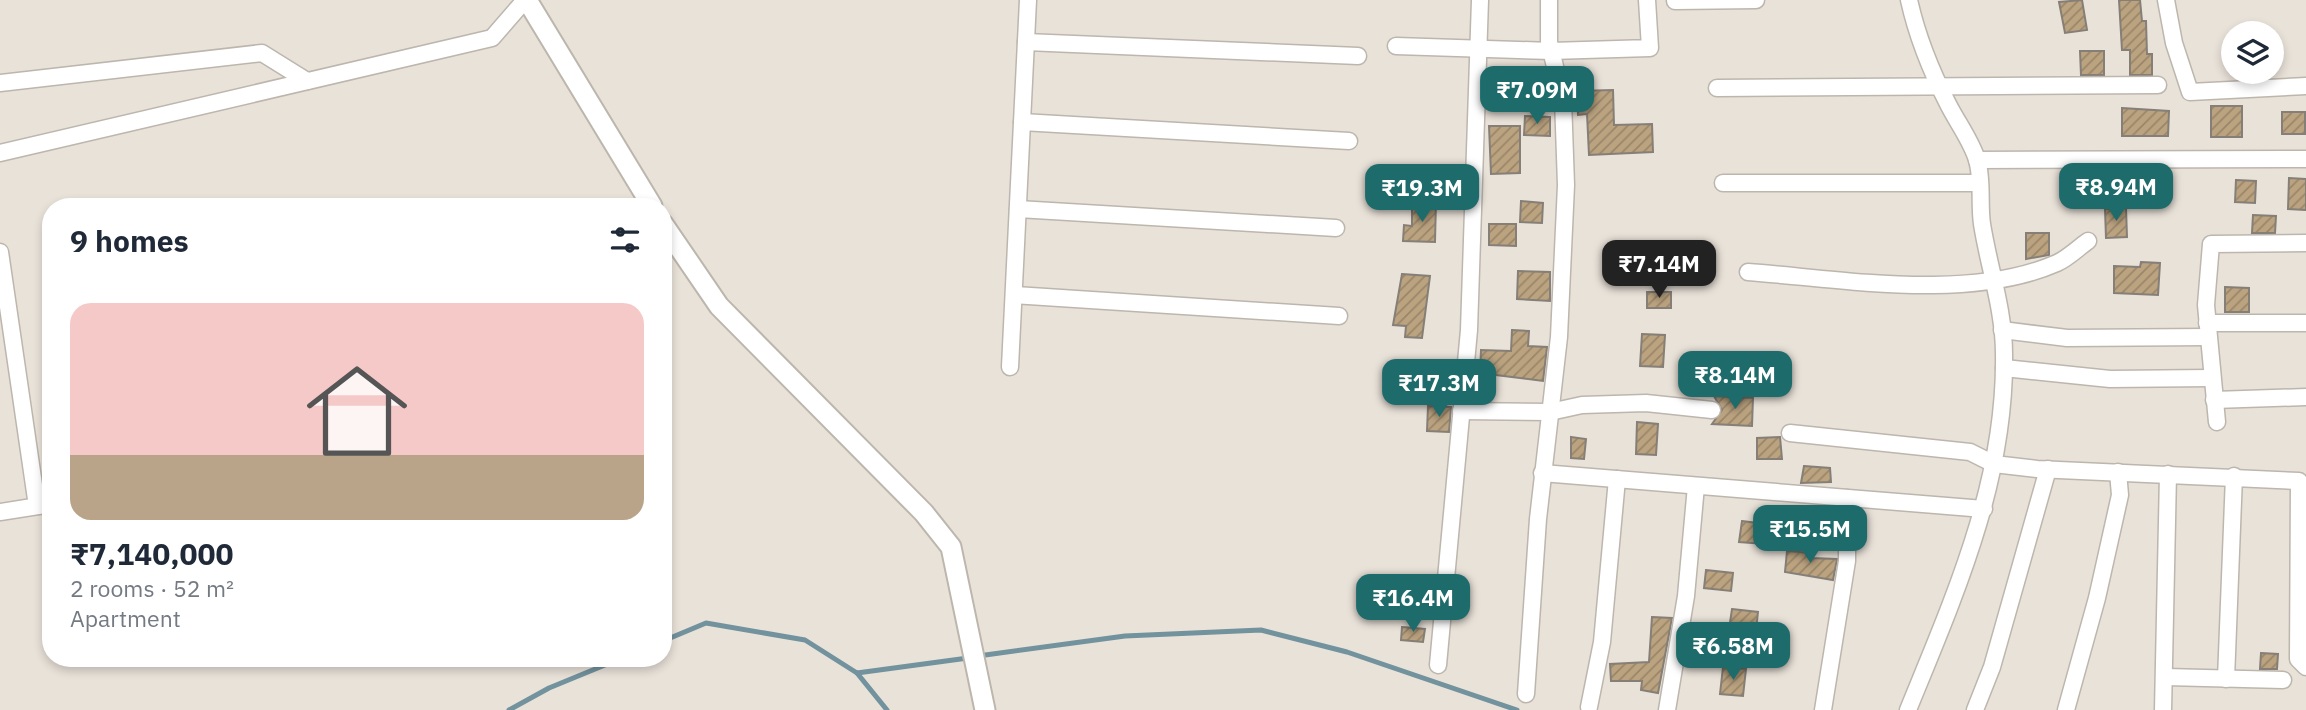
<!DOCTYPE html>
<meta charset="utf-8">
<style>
:root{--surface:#fff;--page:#f6f6f7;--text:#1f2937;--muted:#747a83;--line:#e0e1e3;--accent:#1e6b6c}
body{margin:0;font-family:"IBM Plex Sans",sans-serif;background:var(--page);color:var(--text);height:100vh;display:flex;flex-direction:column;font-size:26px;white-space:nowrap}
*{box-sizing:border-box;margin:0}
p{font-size:23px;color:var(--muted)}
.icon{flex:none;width:38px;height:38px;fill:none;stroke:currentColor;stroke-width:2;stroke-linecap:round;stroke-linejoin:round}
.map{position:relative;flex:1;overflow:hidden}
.side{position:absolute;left:42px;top:198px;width:630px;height:469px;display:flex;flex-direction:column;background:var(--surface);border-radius:28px;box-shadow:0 4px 10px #0003}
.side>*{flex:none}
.fabs{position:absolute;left:2221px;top:21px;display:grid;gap:14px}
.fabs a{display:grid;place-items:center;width:63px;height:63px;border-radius:50%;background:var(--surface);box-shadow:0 4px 10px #0003;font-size:35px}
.price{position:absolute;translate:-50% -60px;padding:0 16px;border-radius:14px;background:var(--accent);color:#fff;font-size:23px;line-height:46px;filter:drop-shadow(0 2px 4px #0008)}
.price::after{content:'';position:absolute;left:50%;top:42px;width:21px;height:16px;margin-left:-10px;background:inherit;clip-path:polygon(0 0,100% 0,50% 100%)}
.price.current{background:#222;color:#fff}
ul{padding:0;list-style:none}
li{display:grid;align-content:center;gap:14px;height:371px;padding:0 28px}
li+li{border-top:2px solid var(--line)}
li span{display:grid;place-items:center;height:217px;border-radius:21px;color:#555}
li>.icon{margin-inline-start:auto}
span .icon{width:126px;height:126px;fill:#fffc;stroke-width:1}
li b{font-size:30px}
h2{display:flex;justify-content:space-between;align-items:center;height:84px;padding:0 28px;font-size:30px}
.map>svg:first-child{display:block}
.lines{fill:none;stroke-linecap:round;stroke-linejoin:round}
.stream{stroke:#72929e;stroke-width:5}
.building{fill:url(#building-hatch);stroke:#857f77;stroke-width:2}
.minor-casing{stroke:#bcb6ad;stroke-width:19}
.tertiary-casing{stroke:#bcb6ad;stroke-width:23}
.minor{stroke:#fff;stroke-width:16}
.tertiary{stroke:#fff;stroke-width:19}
</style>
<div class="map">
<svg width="2306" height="710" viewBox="0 0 2306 710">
<defs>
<pattern id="building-hatch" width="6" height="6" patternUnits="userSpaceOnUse" patternTransform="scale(1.75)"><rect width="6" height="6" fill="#bba380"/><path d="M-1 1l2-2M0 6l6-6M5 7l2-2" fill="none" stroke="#998669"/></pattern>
</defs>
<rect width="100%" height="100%" fill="#e9e2d9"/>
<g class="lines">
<g class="stream">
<path d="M663,641L706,623L805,640L857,673L968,658"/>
<path d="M978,656L1125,636L1261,630L1347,652L1517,710"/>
<path d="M857,673L887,710"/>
<path d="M509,710L549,688L622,658"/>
</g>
</g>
<g class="building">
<path d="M2082,0L2087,30L2065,33L2059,2Z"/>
<path d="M2119,0H2140L2142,21H2146L2147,54H2152V75H2130V50H2122Z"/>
<path d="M2080,51H2104V75H2081Z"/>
<path d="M1613,90L1614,125L1652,124L1653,152L1589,155L1587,114L1578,115L1577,91Z"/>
<rect x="2211" y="106" width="31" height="31"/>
<path d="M2122,108L2169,111L2168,136H2122Z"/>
<rect x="2282" y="112" width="23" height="22"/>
<path d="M1525,116L1550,117V136L1524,135Z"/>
<path d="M1489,126H1520V173L1491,174Z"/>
<path d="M2072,172H2094L2093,201L2071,200Z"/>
<path d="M2289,178L2306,179V210L2288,209Z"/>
<path d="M2236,180L2256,181L2255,203L2235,202Z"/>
<path d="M1423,199L1436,200L1435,242L1403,241L1404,225L1412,226V208H1423Z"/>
<path d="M1521,201L1543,203L1542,223L1520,222Z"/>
<path d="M2126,208L2127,237L2106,238L2105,209Z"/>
<path d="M2253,215L2276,216L2275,233H2252Z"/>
<path d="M1489,224H1516V246L1489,245Z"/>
<path d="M2026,233H2049V255L2026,259Z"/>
<path d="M2141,262L2160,263L2158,295L2114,293V266L2140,267Z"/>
<path d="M1518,271L1550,272V301L1517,299Z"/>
<path d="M1402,274L1430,276L1422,338L1405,337L1406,326L1393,325Z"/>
<path d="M2225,287L2249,288V312H2225Z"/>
<rect x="1647" y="292" width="24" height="16"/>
<path d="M1512,330L1529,331L1528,346L1547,347L1543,381L1480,373L1481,350L1511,351Z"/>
<path d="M1642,334L1665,335L1663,367L1640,366Z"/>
<path d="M1714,396L1753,398L1752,426L1712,424L1722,410Z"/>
<path d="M1428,406L1451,407L1449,432L1427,431Z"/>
<path d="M1637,422L1658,424L1656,455L1636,454Z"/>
<path d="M1571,437L1586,439L1584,459L1571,458Z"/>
<path d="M1780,437L1782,459H1757V438Z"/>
<path d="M1804,466L1830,468L1831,482L1801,483Z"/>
<path d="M1742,521L1765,524V544L1739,542Z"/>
<path d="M1787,551L1811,553V558L1837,559L1833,580L1785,572Z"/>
<path d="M1706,570L1733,573L1731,591L1704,588Z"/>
<path d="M1732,609L1758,612L1755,639L1728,636Z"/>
<path d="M1652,617L1672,618L1658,693L1641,690L1642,681H1611L1610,664L1649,662Z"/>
<path d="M1402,627L1425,629L1423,642L1401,640Z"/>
<path d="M2261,653L2278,654L2277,669H2260Z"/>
<path d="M1723,667L1746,669L1743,696L1720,694Z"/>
</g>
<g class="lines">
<g class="minor-casing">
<g id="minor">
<path d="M2166,0L2174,43L2190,92L2306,86"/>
<path d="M1675,1L1756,0"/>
<path d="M1026,42L1358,56"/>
<path d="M1396,46L1551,51L1650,48L1647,0"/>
<path d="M0,83L262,53L307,81"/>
<path d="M1717,88L2158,85"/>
<path d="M1022,122L1349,141"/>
<path d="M0,153L492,38L525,0"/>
<path d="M1977,160L2306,159"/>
<path d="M1723,183H1979"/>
<path d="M1018,209L1336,228"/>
<path d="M0,252L37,506"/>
<path d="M1748,272C1842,279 1968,302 2057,263C2068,258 2078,248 2088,241"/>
<path d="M1014,295L1339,316"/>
<path d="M2207,323H2306"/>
<path d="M2002,330L2067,338L2208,337"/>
<path d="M1010,367L1028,0"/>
<path d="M2004,368L2110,379L2211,378"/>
<path d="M2214,400L2306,397"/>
<path d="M1461,411L1550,412L1582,405L1646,403L1712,410"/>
<path d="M2217,422L2206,305L2211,244L2306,243"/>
<path d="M1790,433L1970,452L1994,464L2037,469L2299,481L2298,659L2306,667"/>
<path d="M1542,473L1984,509"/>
<path d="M0,512L51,504"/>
<path d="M1438,665L1469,330L1480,0"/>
<path d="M2166,677L2283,680"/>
<path d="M2226,679L2234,476"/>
<path d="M1526,694L1538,519L1559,337L1566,185L1563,99L1549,42V0"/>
<path d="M1589,707L1602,642L1617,479"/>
<path d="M1667,710L1686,596L1696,486"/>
<path d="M1823,710L1847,561V498"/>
<path d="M1908,710C1955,595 2006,481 2004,354C2004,310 1989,268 1982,224C1979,204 1983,180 1977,160C1972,142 1957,122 1948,104C1931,71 1917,36 1909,0"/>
<path d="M1975,710L1992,667L2048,469"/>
<path d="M2066,710L2097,598L2120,495L2118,472"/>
<path d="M2163,710L2168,474"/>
</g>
</g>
<g class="tertiary-casing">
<g id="tertiary">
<path d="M527,0L652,206"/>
<path d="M663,224L719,306L924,513L951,547L985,710"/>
</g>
</g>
<use href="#minor" class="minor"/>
<use href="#tertiary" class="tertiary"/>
</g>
</svg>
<div class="fabs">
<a><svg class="icon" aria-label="layers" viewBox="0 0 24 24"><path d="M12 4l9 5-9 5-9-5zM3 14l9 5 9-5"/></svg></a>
</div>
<b class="price" style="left:1537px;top:126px">₹7.09M</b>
<b class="price" style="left:2116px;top:223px">₹8.94M</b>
<b class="price" style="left:1422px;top:224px">₹19.3M</b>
<b class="price current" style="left:1659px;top:300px">₹7.14M</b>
<b class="price" style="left:1735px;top:411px">₹8.14M</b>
<b class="price" style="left:1439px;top:419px">₹17.3M</b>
<b class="price" style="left:1810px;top:565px">₹15.5M</b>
<b class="price" style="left:1413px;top:634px">₹16.4M</b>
<b class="price" style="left:1733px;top:682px">₹6.58M</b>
<section class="side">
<h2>9 homes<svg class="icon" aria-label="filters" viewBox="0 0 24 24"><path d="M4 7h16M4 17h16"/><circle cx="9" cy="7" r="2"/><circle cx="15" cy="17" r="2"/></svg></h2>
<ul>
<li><span style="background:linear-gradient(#f6c9c9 70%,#b9a48a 0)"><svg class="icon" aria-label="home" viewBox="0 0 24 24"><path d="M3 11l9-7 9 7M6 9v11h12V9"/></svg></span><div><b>₹7,140,000</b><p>2 rooms · 52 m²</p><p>Apartment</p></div></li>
</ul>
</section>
</div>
